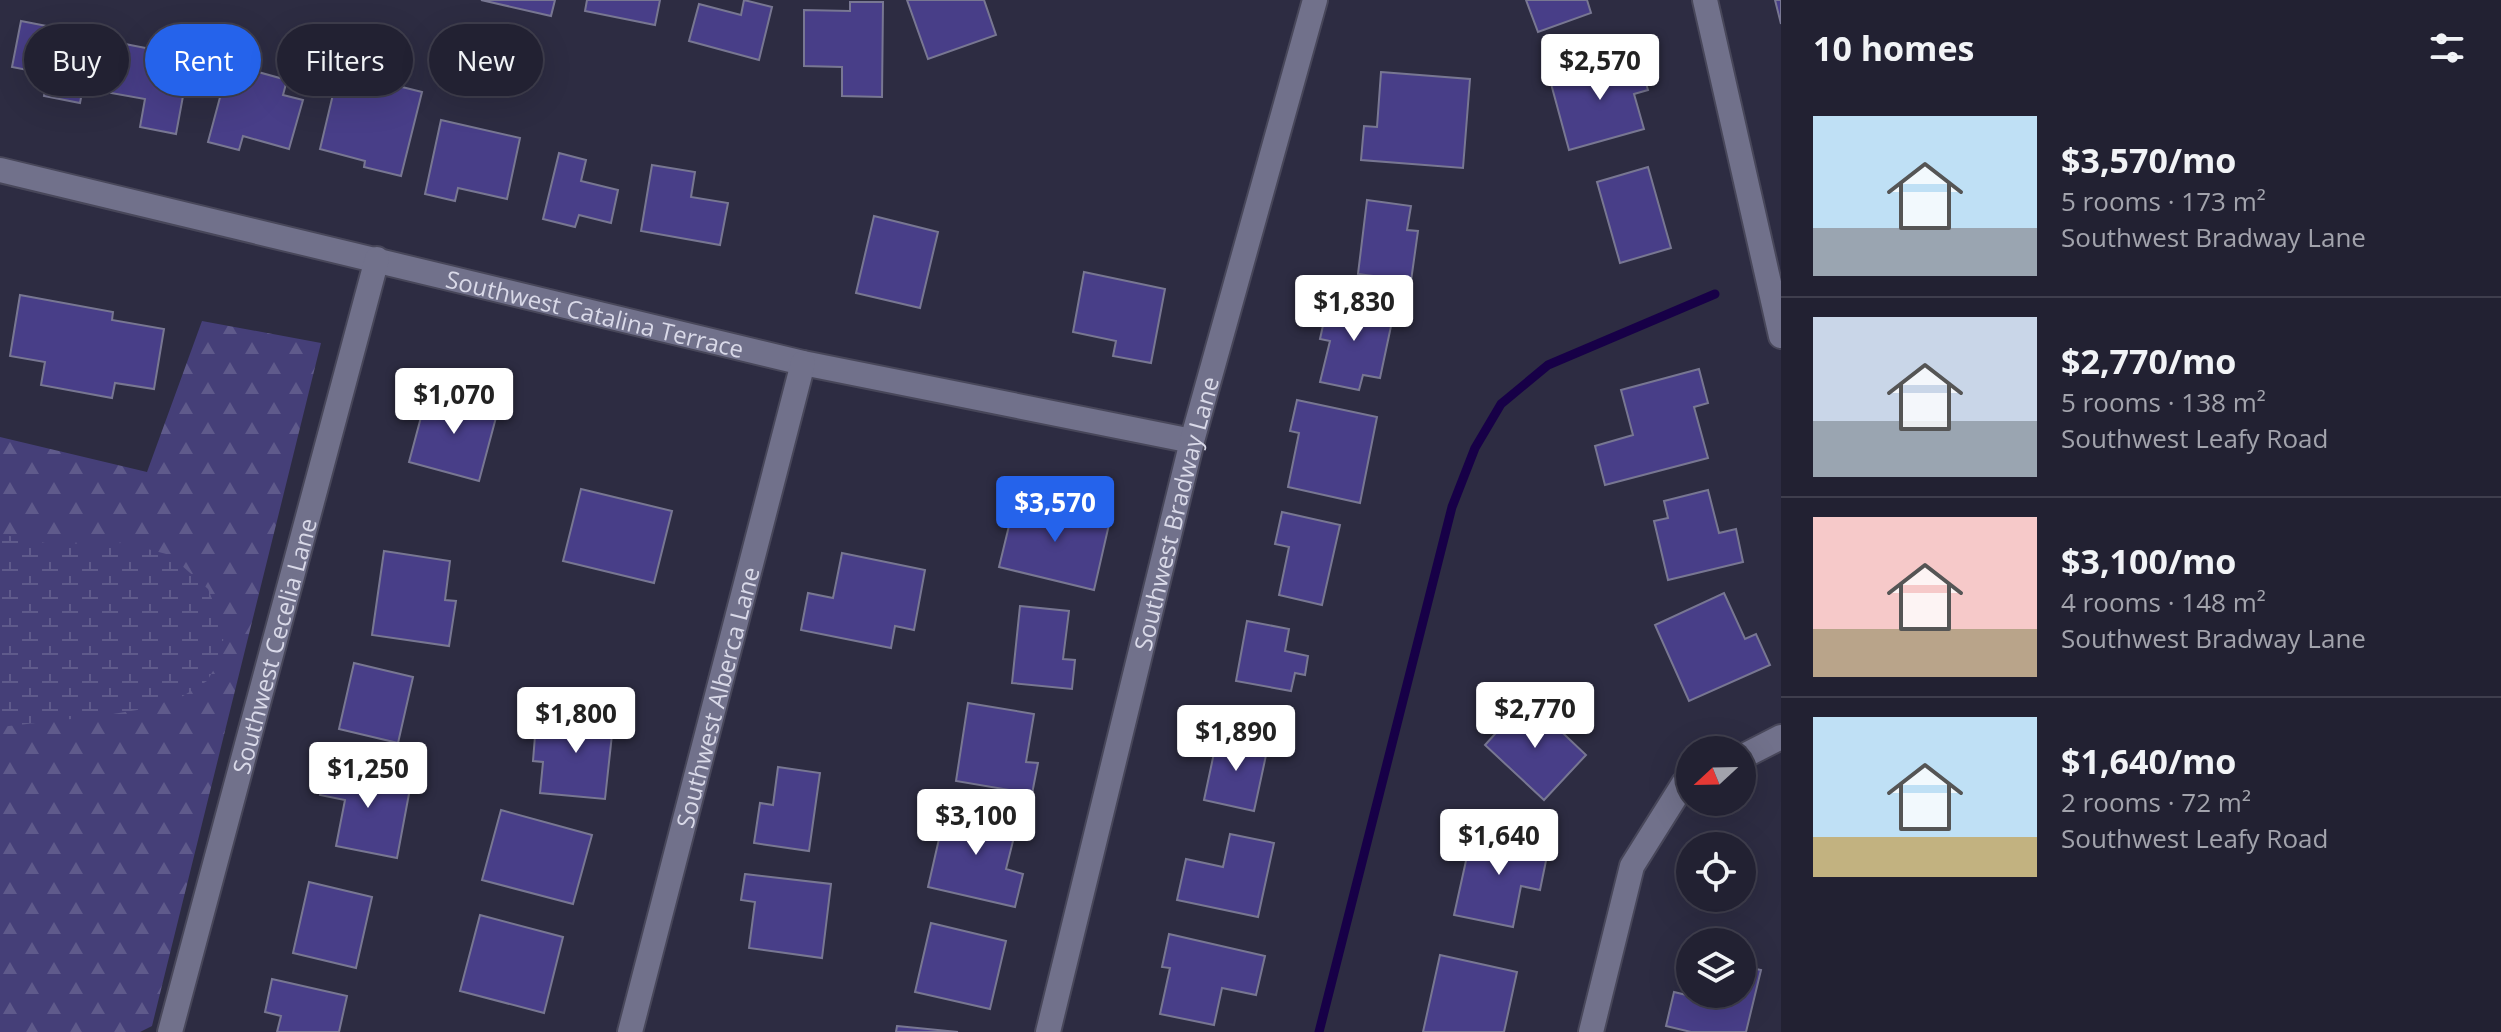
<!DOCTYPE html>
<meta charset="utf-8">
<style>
:root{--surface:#222132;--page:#2a293a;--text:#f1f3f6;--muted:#a2a3ac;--line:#3f3e4d;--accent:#2563eb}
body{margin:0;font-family:"Open Sans",sans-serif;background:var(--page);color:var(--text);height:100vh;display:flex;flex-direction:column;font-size:30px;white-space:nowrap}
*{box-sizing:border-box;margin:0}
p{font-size:26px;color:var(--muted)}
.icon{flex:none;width:44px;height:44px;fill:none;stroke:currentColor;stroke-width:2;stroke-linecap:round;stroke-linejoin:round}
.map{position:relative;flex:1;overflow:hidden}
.sheet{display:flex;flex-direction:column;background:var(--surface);width:720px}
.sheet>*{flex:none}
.top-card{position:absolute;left:24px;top:24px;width:760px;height:72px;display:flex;gap:16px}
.needle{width:52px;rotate:248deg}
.controls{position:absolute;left:1676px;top:736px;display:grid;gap:16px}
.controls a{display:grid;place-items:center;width:80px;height:80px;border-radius:50%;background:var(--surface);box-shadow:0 8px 32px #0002,0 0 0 2px var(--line);font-size:40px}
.price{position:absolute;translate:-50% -68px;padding:0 18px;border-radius:8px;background:#fff;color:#222;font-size:26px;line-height:52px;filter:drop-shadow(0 2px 4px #0008)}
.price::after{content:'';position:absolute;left:50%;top:48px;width:24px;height:18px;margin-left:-12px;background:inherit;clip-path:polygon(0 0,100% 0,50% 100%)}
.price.active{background:var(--accent);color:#fff}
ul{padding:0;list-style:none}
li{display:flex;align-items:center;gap:24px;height:200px;padding:0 32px}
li+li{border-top:2px solid var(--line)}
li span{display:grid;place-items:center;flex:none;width:224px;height:160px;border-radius:0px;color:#555}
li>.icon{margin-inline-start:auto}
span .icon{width:96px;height:96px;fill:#fffc;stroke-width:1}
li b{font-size:34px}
h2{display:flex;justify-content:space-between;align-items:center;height:96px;padding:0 32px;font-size:34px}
.pill{padding:0 28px;border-radius:36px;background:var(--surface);box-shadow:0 8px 32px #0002,0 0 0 2px var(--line);font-size:28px;line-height:72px}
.pill.active{background:var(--accent);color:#fff}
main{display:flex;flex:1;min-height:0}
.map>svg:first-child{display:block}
.forest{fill:url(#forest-firs)}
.wetland{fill:url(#wetland-marsh)}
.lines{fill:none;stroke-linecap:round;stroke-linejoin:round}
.stream{stroke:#170047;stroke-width:9}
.building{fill:#483e88;stroke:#787792;stroke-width:2}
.minor-casing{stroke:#48475a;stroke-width:28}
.minor{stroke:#71718b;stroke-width:24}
.labels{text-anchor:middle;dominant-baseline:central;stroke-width:6;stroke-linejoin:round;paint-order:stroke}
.street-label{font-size:24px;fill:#d9d9e8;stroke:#161520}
</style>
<main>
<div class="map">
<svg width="1781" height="1032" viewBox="0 0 1781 1032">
<defs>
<pattern id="forest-firs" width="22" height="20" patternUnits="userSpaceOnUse" patternTransform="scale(2)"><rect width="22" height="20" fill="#453f78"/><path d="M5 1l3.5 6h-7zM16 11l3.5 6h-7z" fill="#5f5a8b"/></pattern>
<pattern id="wetland-marsh" width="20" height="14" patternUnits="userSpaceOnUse" patternTransform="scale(2)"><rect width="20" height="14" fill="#453f78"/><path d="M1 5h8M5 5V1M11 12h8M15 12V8" fill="none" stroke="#5f5a8b"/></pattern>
</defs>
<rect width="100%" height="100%" fill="#2d2c42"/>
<path class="forest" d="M202,321L321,343L152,1026L140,1032H0V437L147,472Z"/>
<path class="wetland" d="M0,534L50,544L125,543L170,555L208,589L224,628L222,656L207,681L183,696L143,709L107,715L0,727Z"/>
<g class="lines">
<path class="stream" d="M1319,1032L1452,507L1475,448L1501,404L1548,365L1715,294"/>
</g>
<g class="building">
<path d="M481,0H555L551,16Z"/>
<path d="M587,0H660L655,25L585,11Z"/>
<path d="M744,0L772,7L759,60L689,41L699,4L741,15Z"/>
<path d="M907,0H984L996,35L928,59Z"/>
<path d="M1526,0H1587L1591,13L1538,32Z"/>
<path d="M1775,0H1781V24Z"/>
<path d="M850,2H883L882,97L842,96V67L804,66V10L850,11Z"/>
<path d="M21,21L93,35L80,103L44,96L48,74L12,67Z"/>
<path d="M120,43L156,50L154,62L188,69L176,134L140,127L145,99L111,93Z"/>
<path d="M1638,55L1648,90L1634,94L1644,129L1569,150L1550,80Z"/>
<path d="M229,64L287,80L283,95L303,100L289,149L243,136L239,150L208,142Z"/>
<path d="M1381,72L1470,79L1463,168L1361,160L1364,126L1377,127Z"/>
<path d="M370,79L422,92L401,176L364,167L365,161L320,149L335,86L366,94Z"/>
<path d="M441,120L520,138L507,199L458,188L455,201L425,194Z"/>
<path d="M559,153L586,160L581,181L618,190L611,223L579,215L575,227L543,219Z"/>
<path d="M652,165L695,172L691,197L728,203L720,245L641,231Z"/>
<path d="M1648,167L1671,248L1620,263L1597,182Z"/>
<path d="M1367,200L1411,206L1407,230L1418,231L1411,281L1358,274Z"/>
<path d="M874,216L938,232L920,308L856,293Z"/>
<path d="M1084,272L1165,289L1151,363L1113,356L1116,341L1073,332Z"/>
<path d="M20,295L113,312L112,320L164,329L154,389L115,383L112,398L41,385L45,362L10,356Z"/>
<path d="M1329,298L1394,312L1380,378L1363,375L1359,390L1320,382L1330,341L1320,339Z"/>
<path d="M1699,369L1708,403L1694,407L1708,458L1605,485L1595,446L1633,435L1621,390Z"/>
<path d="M428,391L498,410L479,481L409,462Z"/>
<path d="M1297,400L1377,417L1360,503L1288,487L1299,433L1290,431Z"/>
<path d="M581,489L672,511L654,583L563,561Z"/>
<path d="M1708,490L1719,533L1736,529L1743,562L1668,580L1654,521L1668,518L1664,501Z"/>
<path d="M1016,497L1110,520L1094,590L999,567Z"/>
<path d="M1282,512L1340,525L1322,605L1279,595L1289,547L1275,544Z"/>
<path d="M384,551L450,561L445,600L456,601L449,646L372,635Z"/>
<path d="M842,553L925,570L914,630L895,626L891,648L801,630L808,593L833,598Z"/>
<path d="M1724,593L1745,639L1756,634L1770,665L1689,701L1655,625Z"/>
<path d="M1020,606L1069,611L1063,659L1075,660L1072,689L1012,683Z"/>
<path d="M1247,621L1289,629L1285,651L1308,656L1305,675L1295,673L1291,691L1236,681Z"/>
<path d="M354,663L413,677L398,743L339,729Z"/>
<path d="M1527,699L1586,755L1544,800L1485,745Z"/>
<path d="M968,703L1034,714L1026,762L1038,763L1032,794L956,781Z"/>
<path d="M556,709L614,716L605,799L540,793L543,762L533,761L535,736L553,738Z"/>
<path d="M1218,734L1268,746L1254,811L1204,800Z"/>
<path d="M326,766L411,783L397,858L336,846L345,800L320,795Z"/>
<path d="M778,767L820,773L809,851L754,843L760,803L773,805Z"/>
<path d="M947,804L1018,821L1006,869L1023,874L1015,907L928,887Z"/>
<path d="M501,810L592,835L573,904L482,880Z"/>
<path d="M1473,829L1549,846L1540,890L1521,886L1513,927L1454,915Z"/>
<path d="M1230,834L1274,843L1258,917L1177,900L1186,859L1223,867Z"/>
<path d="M745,874L831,884L822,958L749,948L755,902L741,900Z"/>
<path d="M309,882L372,897L356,968L293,953Z"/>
<path d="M480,915L563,937L544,1013L460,991Z"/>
<path d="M931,923L1006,941L990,1009L915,992Z"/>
<path d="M1169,934L1265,956L1256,995L1222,988L1214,1025L1160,1014L1170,968L1162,967Z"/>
<path d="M1440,955L1517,972L1504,1032H1423Z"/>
<path d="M1742,966L1761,970L1746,1032H1691L1666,1026L1674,992L1699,998L1700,994H1742Z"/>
<path d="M272,979L347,996L339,1032H277L281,1016L265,1012Z"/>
<path d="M897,1026L958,1032H896Z"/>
</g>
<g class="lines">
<g class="minor-casing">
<g id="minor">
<path d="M1705,0L1781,336"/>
<path id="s1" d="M0,170L803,363L1192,441"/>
<path d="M1742,757L1781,737"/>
<path id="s2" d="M170,1032L377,259"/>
<path id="s3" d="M630,1032L803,363"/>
<path id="s4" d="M1048,1032L1192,441L1315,0"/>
<path d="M1591,1032L1632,866L1684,783L1690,781"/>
</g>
</g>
<use href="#minor" class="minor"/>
</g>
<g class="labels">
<g class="street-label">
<text stroke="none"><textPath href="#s1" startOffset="612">Southwest Catalina Terrace</textPath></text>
<text stroke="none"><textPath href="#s4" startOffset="534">Southwest Bradway Lane</textPath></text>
<text stroke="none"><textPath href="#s2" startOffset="400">Southwest Cecelia Lane</textPath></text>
<text stroke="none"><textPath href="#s3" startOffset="346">Southwest Alberca Lane</textPath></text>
</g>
</g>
</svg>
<div class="controls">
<a><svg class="needle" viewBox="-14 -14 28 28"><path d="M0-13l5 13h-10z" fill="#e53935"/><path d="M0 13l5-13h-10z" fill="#a2a3ac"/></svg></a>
<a><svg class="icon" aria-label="locate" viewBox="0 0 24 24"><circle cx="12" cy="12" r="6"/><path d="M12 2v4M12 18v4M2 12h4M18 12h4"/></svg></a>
<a><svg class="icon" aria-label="layers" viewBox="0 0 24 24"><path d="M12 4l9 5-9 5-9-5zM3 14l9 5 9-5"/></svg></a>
</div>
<b class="price" style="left:1600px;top:102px">$2,570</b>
<b class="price" style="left:1354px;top:343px">$1,830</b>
<b class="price" style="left:454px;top:436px">$1,070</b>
<b class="price active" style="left:1055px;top:544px">$3,570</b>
<b class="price" style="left:1535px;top:750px">$2,770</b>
<b class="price" style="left:576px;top:755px">$1,800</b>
<b class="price" style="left:1236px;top:773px">$1,890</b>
<b class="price" style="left:368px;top:810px">$1,250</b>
<b class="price" style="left:976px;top:857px">$3,100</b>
<b class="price" style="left:1499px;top:877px">$1,640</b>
<div class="top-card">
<a class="pill">Buy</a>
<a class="pill active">Rent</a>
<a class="pill">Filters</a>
<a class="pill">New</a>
</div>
</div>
<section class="sheet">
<h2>10 homes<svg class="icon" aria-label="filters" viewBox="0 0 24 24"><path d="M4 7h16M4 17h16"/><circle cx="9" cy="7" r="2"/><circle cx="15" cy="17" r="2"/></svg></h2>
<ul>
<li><span style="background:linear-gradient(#bfe0f5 70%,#9aa5b1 0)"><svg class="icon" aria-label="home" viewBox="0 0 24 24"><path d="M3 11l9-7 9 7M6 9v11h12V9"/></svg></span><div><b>$3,570/mo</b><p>5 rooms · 173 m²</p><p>Southwest Bradway Lane</p></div></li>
<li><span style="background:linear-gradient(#c9d6e8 65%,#9aa5b1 0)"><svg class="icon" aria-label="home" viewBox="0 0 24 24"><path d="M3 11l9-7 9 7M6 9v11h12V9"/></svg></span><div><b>$2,770/mo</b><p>5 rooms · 138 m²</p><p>Southwest Leafy Road</p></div></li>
<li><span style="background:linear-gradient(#f6c9c9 70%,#b9a48a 0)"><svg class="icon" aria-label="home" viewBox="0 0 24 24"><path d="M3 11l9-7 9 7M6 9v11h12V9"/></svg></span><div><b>$3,100/mo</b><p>4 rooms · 148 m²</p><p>Southwest Bradway Lane</p></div></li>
<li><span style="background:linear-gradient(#bfe0f5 75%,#c2b280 0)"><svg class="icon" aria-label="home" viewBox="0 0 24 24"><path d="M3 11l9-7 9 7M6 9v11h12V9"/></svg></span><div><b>$1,640/mo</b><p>2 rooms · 72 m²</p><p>Southwest Leafy Road</p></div></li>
</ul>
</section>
</main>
